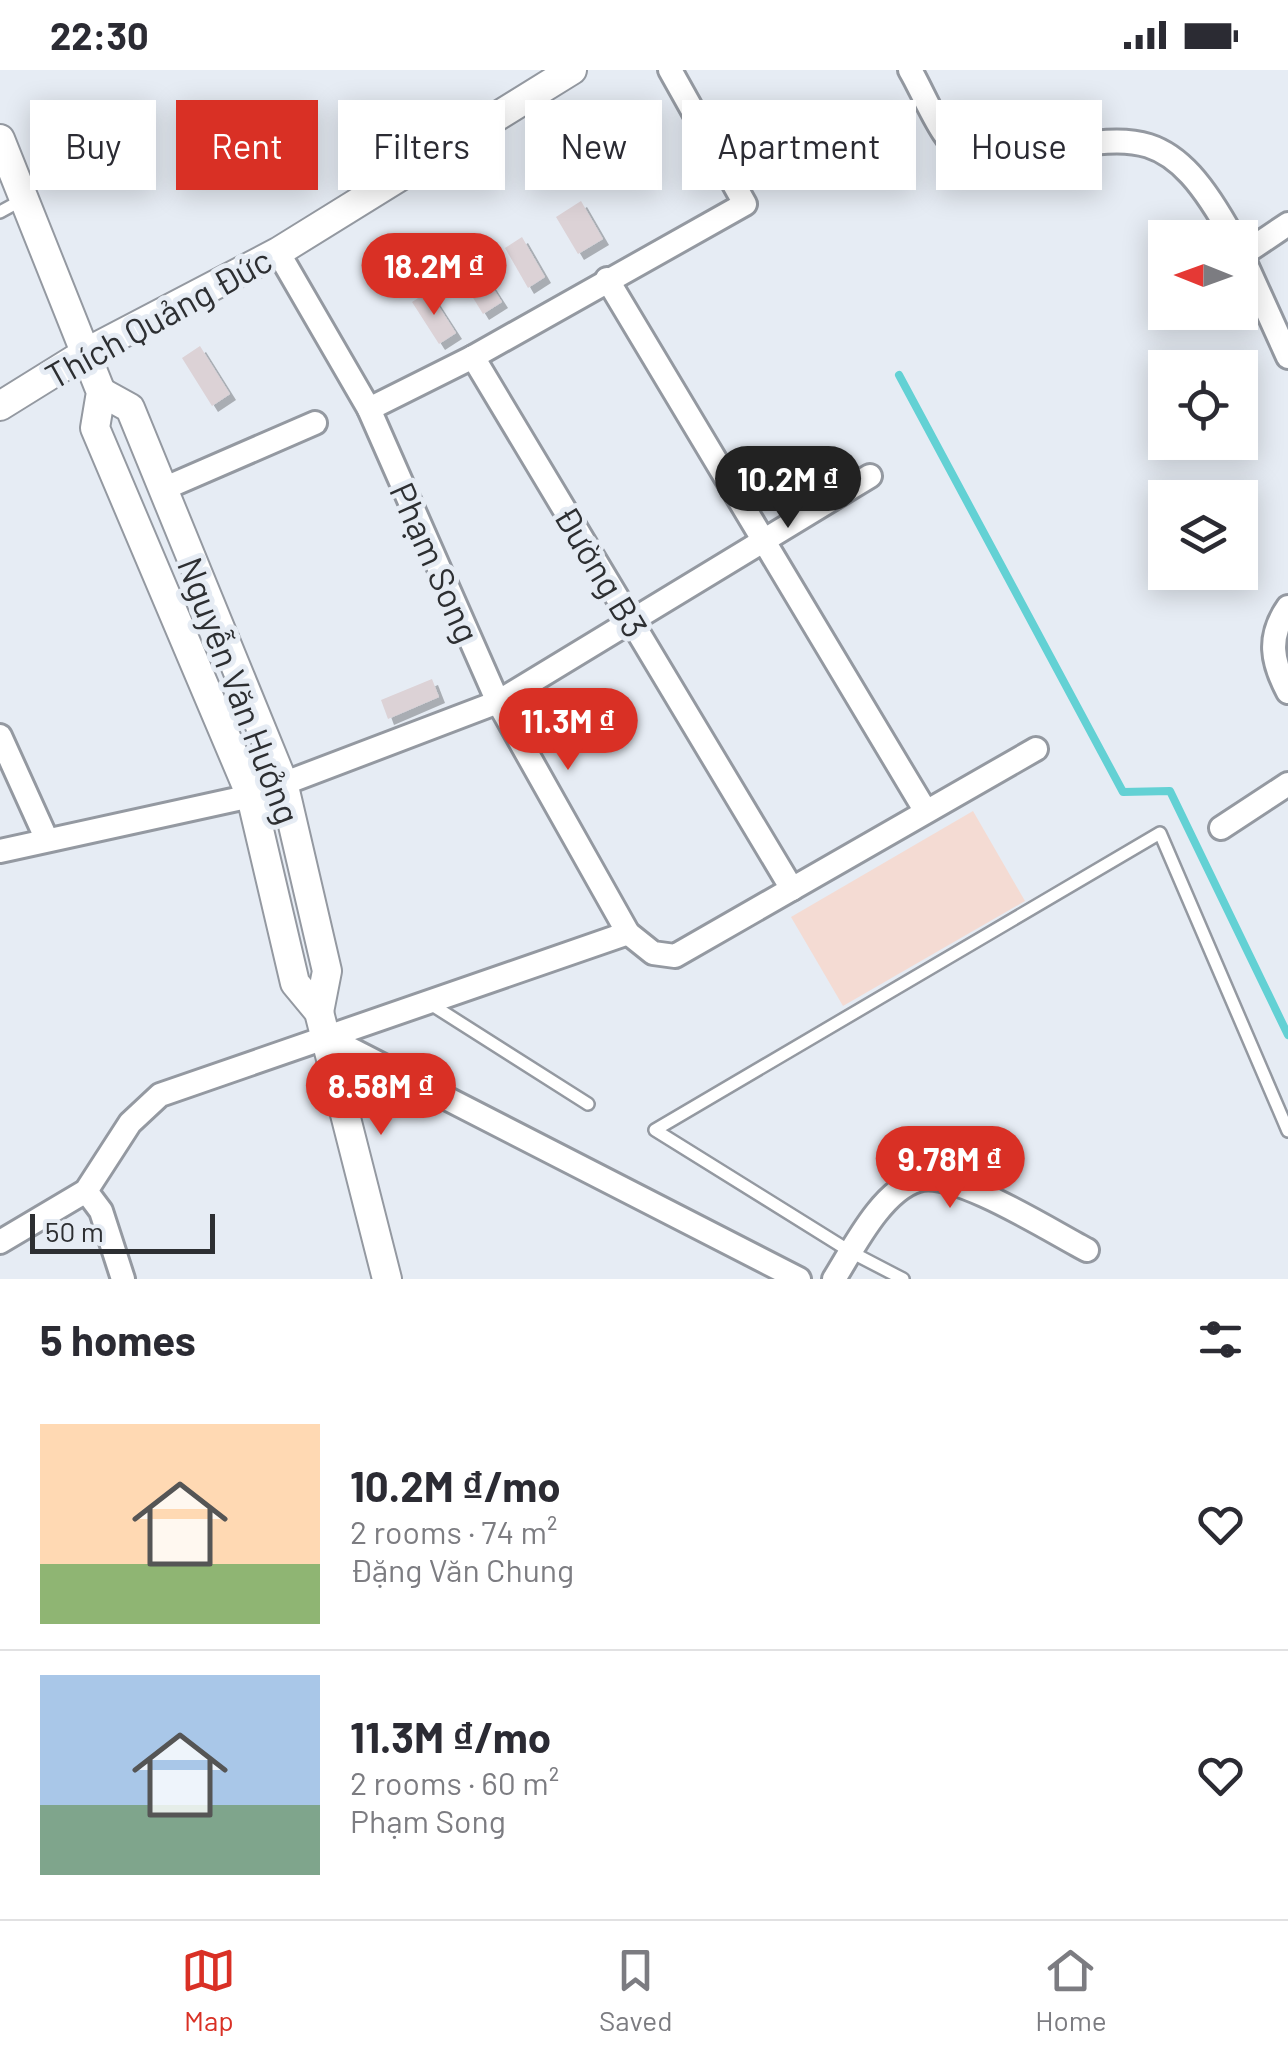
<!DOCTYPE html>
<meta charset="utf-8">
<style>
:root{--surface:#fff;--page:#f2f2f3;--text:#2b2b33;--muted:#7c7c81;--line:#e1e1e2;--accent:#d93025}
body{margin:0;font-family:Barlow,sans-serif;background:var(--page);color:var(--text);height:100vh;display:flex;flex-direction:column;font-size:38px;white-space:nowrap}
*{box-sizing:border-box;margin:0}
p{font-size:32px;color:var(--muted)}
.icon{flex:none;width:55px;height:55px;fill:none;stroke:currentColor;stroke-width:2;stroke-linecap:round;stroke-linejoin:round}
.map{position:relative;height:1209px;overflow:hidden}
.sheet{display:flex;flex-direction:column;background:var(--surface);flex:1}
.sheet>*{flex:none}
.hud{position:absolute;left:30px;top:30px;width:1230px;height:90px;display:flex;gap:20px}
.needle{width:65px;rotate:271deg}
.buttons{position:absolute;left:1148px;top:150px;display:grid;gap:20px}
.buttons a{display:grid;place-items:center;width:110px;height:110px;border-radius:0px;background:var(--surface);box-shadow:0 5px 25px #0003;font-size:50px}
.scale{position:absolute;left:30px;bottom:25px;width:185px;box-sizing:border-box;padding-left:10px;border:5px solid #2d2f32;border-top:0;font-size:28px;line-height:35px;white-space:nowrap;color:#2d2f32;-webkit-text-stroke:8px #e6ecf4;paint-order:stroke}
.price{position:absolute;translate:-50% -85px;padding:0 22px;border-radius:35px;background:var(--accent);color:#fff;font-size:32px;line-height:65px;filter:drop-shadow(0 2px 5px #0008)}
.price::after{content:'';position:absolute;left:50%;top:60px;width:30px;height:22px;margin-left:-15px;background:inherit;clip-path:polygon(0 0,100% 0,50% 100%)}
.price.on{background:#222;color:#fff}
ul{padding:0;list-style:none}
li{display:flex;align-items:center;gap:30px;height:250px;padding:0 40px}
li+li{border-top:2px solid var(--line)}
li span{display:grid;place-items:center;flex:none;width:280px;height:200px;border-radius:0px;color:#555}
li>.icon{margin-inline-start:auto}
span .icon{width:120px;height:120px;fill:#fffc;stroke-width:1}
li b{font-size:42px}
h2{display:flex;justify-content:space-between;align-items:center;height:120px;padding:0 40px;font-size:42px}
.tag{padding:0 35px;border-radius:0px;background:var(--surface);box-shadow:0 5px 25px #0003;font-size:35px;line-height:90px}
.tag.on{background:var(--accent);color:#fff}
.status{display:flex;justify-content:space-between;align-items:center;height:70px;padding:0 50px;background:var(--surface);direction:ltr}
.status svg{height:28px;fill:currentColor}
.dock{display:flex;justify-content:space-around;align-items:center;height:140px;border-top:2px solid var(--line);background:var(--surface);font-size:28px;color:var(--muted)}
.dock a{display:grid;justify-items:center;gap:5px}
.dock .on{color:var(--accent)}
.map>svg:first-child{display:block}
.education{fill:#f4dbd3}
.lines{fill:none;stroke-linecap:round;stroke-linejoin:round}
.stream{stroke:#63d1d4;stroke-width:8}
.building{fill:#dcd2d6;filter:url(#shadow)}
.service-casing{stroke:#9499a1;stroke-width:16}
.minor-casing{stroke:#9499a1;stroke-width:28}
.tertiary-casing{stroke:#9499a1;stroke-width:32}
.service{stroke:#fff;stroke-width:11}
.minor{stroke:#fff;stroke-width:22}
.tertiary{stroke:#fff;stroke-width:28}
.labels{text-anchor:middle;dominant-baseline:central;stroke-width:10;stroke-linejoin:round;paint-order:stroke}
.street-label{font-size:35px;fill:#2d2f32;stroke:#e6ecf4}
</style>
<div class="status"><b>22:30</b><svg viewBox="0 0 49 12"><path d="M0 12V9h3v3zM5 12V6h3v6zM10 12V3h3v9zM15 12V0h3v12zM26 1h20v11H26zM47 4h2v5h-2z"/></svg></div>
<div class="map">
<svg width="1288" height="1209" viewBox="0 0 1288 1209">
<defs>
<filter id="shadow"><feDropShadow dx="6" dy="6" stdDeviation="0" flood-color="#0004"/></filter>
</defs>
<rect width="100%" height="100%" fill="#e6ecf4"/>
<path class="education" d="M973,741L1025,831L843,936L791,847Z"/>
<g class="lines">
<path class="stream" d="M899,305L1123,722L1170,721L1288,965"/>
</g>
<g class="building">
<path d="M581,131L603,169L578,184L556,147Z"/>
<path d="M522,167L545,207L528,218L505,178Z"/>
<path d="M477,193L502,232L483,244L459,205Z"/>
<path d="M429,221L456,263L439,274L412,232Z"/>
<path d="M200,276L230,324L212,336L182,288Z"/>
<path d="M432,609L439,627L388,649L381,630Z"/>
</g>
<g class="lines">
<g class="service-casing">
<g id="service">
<path d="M0,142L22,130"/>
<path d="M429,933L588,1034"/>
<path d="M903,1209L851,1182L655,1060L1160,763L1288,1061"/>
</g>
</g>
<g class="minor-casing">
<g id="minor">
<path d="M910,0C925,25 943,76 970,89C987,97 1007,91 1024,87C1138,60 1172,57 1233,168"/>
<path d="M1240,181L1288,287"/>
<path d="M278,182L369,339L498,632L628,863L653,883L675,886L1036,679"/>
<path d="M1242,185L1288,154"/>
<path d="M607,209L925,740"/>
<path d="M473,287L792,819"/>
<path d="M369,339L473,287L745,134L670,0"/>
<path d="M163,419L315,353"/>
<path d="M1288,537C1267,567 1272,592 1288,622"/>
<path d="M0,666L47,770"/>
<path d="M1221,758L1288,714"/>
<path d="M0,781L251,726L498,632L870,406"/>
<path d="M327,967L799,1209"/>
<path d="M86,1121L101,1141L123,1209"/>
<path d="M0,1172L86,1121L130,1053L160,1025L628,863"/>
<path d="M834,1209C853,1179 881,1121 918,1110C954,1099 1052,1162 1087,1180"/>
</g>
</g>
<g class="tertiary-casing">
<g id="tertiary">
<path d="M0,69L101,322L95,358L251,726L295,913L319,942L387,1209"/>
<path d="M101,322L130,338L283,712L327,901L319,942"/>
<path d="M0,336L87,282L278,182L572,0"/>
</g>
</g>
<use href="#service" class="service"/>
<use href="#minor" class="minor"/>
<use href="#tertiary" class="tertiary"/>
</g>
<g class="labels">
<g class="street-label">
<text transform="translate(158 247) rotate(-29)">Thích Quảng Đức</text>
<text transform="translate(436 492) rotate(66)">Phạm Song</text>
<text transform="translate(602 501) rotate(59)">Đường B3</text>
<text transform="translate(240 620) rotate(69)">Nguyễn Văn Hưởng</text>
</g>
</g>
</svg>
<div class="buttons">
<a><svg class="needle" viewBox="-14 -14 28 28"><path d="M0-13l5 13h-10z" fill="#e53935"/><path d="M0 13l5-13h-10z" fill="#7c7c81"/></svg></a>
<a><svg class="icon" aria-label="locate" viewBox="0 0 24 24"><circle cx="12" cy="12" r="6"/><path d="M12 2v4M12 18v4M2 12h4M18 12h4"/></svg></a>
<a><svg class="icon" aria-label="layers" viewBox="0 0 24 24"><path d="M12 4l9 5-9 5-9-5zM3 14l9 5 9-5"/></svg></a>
</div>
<div class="scale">50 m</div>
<b class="price" style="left:434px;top:248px">18.2M ₫</b>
<b class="price on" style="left:788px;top:461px">10.2M ₫</b>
<b class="price" style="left:568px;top:703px">11.3M ₫</b>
<b class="price" style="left:381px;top:1068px">8.58M ₫</b>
<b class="price" style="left:950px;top:1141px">9.78M ₫</b>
<div class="hud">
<a class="tag">Buy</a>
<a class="tag on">Rent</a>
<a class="tag">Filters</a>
<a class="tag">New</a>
<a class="tag">Apartment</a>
<a class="tag">House</a>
</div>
</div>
<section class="sheet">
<h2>5 homes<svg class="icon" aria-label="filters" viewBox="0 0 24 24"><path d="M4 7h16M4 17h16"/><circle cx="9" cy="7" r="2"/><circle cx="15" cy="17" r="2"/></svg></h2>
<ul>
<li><span style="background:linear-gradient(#ffd9b3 70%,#8fb573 0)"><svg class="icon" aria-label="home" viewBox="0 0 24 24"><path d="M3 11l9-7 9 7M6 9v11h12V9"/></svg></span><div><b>10.2M ₫/mo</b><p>2 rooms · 74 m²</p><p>Đặng Văn Chung</p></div><svg class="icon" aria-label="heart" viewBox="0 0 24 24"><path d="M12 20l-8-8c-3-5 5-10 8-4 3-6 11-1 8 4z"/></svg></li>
<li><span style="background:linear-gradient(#a9c7e8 65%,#7fa58c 0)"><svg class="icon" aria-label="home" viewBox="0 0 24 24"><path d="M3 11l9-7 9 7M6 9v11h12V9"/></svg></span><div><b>11.3M ₫/mo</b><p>2 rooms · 60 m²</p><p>Phạm Song</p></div><svg class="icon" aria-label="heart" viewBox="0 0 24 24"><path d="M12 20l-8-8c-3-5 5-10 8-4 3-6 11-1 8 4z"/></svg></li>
</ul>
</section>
<nav class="dock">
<a class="on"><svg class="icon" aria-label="map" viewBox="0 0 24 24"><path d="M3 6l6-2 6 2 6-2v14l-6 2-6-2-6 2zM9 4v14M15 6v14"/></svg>Map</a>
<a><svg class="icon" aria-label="saved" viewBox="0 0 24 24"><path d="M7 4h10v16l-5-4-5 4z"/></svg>Saved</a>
<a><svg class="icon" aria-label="home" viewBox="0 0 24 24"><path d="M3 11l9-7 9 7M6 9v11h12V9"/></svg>Home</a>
</nav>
